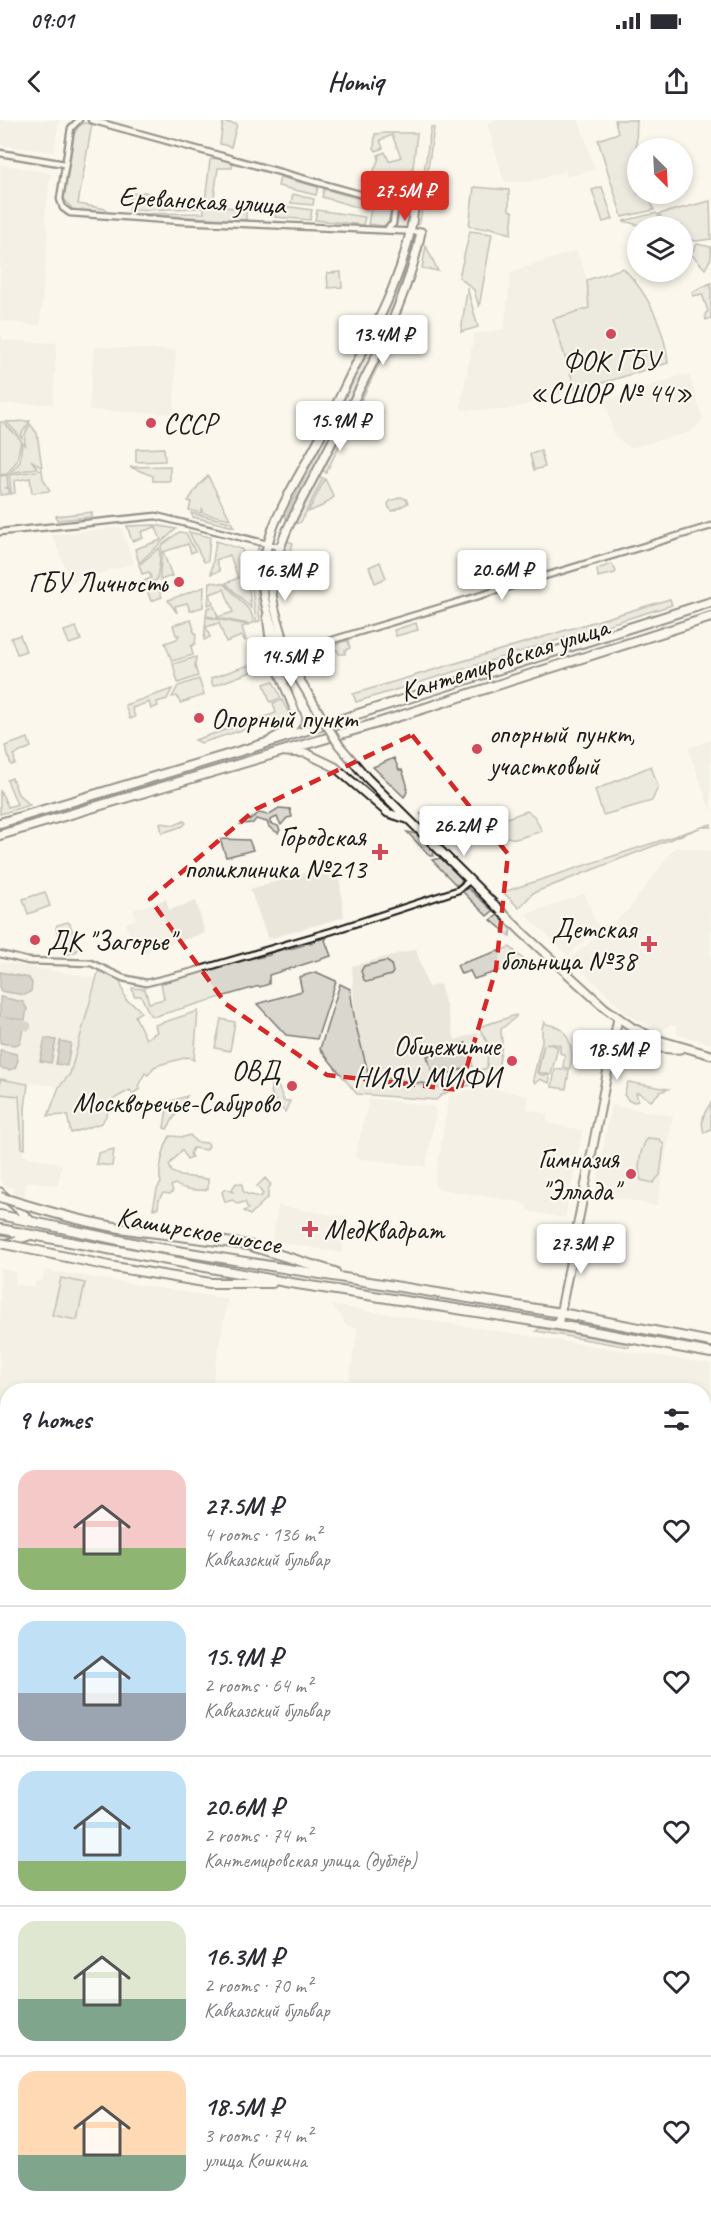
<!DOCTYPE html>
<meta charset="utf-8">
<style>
:root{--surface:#fff;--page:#f7f7f7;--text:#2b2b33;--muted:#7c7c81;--line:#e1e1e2;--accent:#d93025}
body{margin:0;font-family:Caveat,sans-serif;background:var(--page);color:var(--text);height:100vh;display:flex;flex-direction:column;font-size:22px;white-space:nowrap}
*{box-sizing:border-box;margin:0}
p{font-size:20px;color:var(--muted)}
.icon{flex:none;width:33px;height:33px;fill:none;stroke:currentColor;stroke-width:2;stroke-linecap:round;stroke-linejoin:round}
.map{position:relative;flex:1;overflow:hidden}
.details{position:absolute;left:0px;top:1263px;width:711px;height:836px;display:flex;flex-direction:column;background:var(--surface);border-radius:24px 24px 0 0;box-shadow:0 3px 9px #0003}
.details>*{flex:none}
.needle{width:39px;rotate:156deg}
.controls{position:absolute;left:627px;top:18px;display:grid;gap:12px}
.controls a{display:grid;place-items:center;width:66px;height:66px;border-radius:50%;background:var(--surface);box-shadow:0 3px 9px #0003;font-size:30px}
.price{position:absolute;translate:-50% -51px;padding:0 14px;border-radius:6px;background:#fff;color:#222;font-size:20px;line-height:39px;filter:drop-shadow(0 2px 3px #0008)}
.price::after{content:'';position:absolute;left:50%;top:36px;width:18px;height:14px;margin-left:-9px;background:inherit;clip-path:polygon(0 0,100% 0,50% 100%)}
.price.active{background:var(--accent);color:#fff}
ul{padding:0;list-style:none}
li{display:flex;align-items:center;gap:18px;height:150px;padding:0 18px}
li+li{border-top:2px solid var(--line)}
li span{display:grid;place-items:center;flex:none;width:168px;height:120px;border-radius:18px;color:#555}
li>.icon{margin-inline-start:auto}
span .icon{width:72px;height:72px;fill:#fffc;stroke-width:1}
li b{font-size:26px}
h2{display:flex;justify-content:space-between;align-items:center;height:72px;padding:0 18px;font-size:26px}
.status{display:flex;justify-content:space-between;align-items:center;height:42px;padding:0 30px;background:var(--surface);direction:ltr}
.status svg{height:16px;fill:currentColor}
header{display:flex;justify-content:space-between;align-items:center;height:78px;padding:0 18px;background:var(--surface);font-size:27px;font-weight:800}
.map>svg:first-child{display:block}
.built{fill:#eae6dc}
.green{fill:#dad7ce;stroke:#7b7a75;stroke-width:1.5}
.water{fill:#afaca5;stroke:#74726e;stroke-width:1.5}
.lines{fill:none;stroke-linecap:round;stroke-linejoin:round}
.stream{stroke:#74726e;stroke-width:1.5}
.river{stroke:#afaca5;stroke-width:9}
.ferry{stroke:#575653;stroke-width:1.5;stroke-dasharray:8 6;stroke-linecap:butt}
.minor-casing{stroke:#1c1c1c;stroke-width:9}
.tertiary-casing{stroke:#1c1c1c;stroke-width:10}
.secondary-casing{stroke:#1c1c1c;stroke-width:11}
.primary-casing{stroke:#1c1c1c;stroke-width:12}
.minor{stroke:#fbf7ec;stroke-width:4.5}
.tertiary{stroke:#fbf7ec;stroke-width:6}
.secondary{stroke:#fbf7ec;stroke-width:7}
.primary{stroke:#fbf7ec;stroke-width:8}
.secondary-bridge-casing{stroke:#1c1c1c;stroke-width:11;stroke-linecap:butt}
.primary-bridge-casing{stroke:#1c1c1c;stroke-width:12;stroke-linecap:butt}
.secondary-bridge{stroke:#fbf7ec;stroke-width:7}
.primary-bridge{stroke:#fbf7ec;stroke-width:8}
.marked{fill:none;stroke:#d62828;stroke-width:4.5;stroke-dasharray:12 8;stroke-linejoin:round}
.poi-dot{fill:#d1495b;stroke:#fbf7ec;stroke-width:2}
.labels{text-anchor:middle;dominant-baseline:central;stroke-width:4.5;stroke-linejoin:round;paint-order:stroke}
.street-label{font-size:28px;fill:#1c1c1c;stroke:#fbf7ec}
.poi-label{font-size:28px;fill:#1c1c1c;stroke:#fbf7ec;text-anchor:end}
</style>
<div class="status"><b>09:01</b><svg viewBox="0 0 49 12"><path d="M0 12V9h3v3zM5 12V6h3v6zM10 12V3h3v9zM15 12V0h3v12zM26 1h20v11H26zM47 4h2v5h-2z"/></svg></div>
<header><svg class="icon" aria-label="back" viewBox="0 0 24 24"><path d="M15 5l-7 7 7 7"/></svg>Homiq<svg class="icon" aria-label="share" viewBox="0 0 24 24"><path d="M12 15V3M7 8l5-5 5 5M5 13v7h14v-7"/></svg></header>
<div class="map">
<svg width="711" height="2098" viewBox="0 0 711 2098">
<rect width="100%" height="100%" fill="#fbf7ec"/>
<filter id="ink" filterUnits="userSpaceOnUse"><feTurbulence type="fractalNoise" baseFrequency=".0167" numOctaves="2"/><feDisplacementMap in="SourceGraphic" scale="12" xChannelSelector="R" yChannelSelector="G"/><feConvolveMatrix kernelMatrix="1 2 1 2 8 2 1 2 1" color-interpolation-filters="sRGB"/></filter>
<g filter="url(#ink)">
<g class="built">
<path d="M0,0H59L54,32L0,25Z"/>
<path d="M497,0H579L595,49L567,57L565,51L530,62H504L487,3Z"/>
<path d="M0,44L51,53L45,97L48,116L40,206L0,201Z"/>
<path d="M577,130L587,160L590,188L553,199L576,271L507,290H460L474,214L504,209L511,152Z"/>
<path d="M0,212L3,220L57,223L53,284H0Z"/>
<path d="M94,227L176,230L174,294L89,290Z"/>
<path d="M686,254L690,257L703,299L691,312L630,328L614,316L605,281Z"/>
<path d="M121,407L134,443L71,463L52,415Z"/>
<path d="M711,620V690H710L688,628Z"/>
<path d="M675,727L711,731V924L678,915L676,905H670L660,912L626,893L570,839L629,789Z"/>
<path d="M338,744L344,797L268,819L250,769Z"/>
<path d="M585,774L596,803L599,807L568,836L525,794Z"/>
<path d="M166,779L169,790L196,781L205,813L145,832L133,826L125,803L136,799L133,790Z"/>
<path d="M416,829L428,867L440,864L455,920L482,911L488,924L487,948L428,964L369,956L355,902L352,846Z"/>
<path d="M0,842L95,858L70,955L59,967L0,959Z"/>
<path d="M482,966L529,976L526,989L547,994V1003L583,1010L565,1098L527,1091V1086L519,1082L440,1069L434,1066L449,976Z"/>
<path d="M0,974L19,975L22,1028L25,1029L22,1035L62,1044L58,1066L27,1061L24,1076L13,1073V1068L5,1065L0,1060Z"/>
<path d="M369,978L433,986L436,992L426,1047L355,1038Z"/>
<path d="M611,985L673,996L657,1086L595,1074Z"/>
<path d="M278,1086L348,1097L342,1133L272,1121Z"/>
<path d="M0,1148L17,1152L15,1164L34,1168L36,1160L42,1161L45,1150L228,1179L211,1270H8L7,1354H0Z"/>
<path d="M331,1185L711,1244V1381L704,1380V1270H347L358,1208L346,1206L340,1194Z"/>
<path d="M704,1386L711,1388V1527L704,1526Z"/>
<path d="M0,1594L8,1595L7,1766L0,1764Z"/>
<path d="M0,1806L8,1808V2091H135L133,2098H0Z"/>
<path d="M161,2091H395L426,2098H159Z"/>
</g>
<g class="green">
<path d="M615,0H637C635,25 638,49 638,74H647L654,90L622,97L598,20L618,13Z"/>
<path d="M223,2L237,4L231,27L220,24Z"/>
<path d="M84,3L92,4L78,84L106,89V92L73,90L64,79L74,15L78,7Z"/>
<path d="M431,7L434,8L420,103L418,105L416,103Z"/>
<path d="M386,13H417L413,48L373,70L367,68L379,38L378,35L385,32L389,41L401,37L392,15L380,20L383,28L376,31L374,28L375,14Z"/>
<path d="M217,37L233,42L232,48H218L213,85L246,90V100L128,94L204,93V88L129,90L131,74L145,72L157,76L205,82L210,40Z"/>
<path d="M413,50L410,78L408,80L375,71Z"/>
<path d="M280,57L318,67L316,75L278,66Z"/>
<path d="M474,67L509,70V90L513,92L511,114L488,107L487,109L469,106Z"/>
<path d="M602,67L613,99L603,102L592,70Z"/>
<path d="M324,69L368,81L367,90L322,77Z"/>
<path d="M293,74L314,79L313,85L291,83Z"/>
<path d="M710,81L711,119L696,121L683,118L682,106H667L659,94Z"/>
<path d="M372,82L388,87L391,90L388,103L383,106L368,104Z"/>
<path d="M277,85L312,90L310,100L275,97Z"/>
<path d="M317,90L365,97L363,105L315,100Z"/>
<path d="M656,93L665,106H643L623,101Z"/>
<path d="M470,111L492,114L479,187L474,170L459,157Z"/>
<path d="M412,122H416C410,149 400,175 388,200L385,198L403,154Z"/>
<path d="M697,124L711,127V138L705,149L691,134Z"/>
<path d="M426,126L438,151L422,148Z"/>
<path d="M623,148C648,173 665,208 668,243L576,271L553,199L589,188L587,160Z"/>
<path d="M341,152L342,167L328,168L327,153Z"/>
<path d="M711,163V198L706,200L705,194L708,191L702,174L693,176L692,172Z"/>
<path d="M467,167L478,207L461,212L467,170Z"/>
<path d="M394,209H396L326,353L323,350Z"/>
<path d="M377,214H380L382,217L288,399L285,397Z"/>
<path d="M30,301L22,313V318L6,302Z"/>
<path d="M0,302H3L21,320L17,341L7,354L0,355Z"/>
<path d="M30,304L37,313L42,348L31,340L37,348L10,353L20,342L22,322L26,326C22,317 26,312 30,304Z"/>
<path d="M164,328L165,341L136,342V329Z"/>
<path d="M541,331L545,347L534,350L530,334Z"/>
<path d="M170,346V361H153V356L130,347Z"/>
<path d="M42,350L43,358L50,371L32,373L30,358L14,361L15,373L11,374L9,355Z"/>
<path d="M7,355L8,367L5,368H9V374L0,375V356Z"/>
<path d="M208,356L230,399L202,393V390L200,393L189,390L191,382L188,381L198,366Z"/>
<path d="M319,357L323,358L301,402L295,404Z"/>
<path d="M325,359L334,377L322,386L308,392Z"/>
<path d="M401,377L406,379L408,383L393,391L389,388L388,384L390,381Z"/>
<path d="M92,392V397L57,400L56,396Z"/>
<path d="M191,393L231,402L234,407L193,397Z"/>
<path d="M154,405L155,407L141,412L143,418L132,421L127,406Z"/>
<path d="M155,405L176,409L139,443L135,429L161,420Z"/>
<path d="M179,412L186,413L195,431L191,433L188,424L163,432L172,456L160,460C159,448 163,438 161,426Z"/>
<path d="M189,412L210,417L208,441L204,442Z"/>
<path d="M216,421L241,429L252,444L249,469L251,488L226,463L238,458L230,435L216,440L220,451L211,454Z"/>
<path d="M287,421L293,423L286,446L284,463L278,462L284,430Z"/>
<path d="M258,427L261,431L257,463L260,501L256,502L252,469Z"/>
<path d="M159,428C162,439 158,448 157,460L145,464L144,461L151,458L149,452L142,454L139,445Z"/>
<path d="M380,442L386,458L375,463L369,447Z"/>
<path d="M612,444L616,451L615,453L598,457L597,449Z"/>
<path d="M210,462L225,464L251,492L254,503L249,504L206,496L207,488L214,486L218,497L233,492L224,469L210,474L213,483L208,485Z"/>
<path d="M156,463L162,477L151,481L146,467Z"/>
<path d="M204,467L203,487L190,491L187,483L175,486L177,493L168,480Z"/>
<path d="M670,479L672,485L356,582L353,574Z"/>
<path d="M206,497L248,505L242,507L246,520L245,521L242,516L226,522L219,503L206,507L210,517L204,520Z"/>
<path d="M191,500L194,509L193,510L196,515L195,524L191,526L193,535L172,541L165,523L177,519L179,515H176L173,505Z"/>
<path d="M416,503L418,510L396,516L394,510Z"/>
<path d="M76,507L81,520L69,524L64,511Z"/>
<path d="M20,515L26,531L17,534L11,518Z"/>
<path d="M348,520L350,528L345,530V534H339L337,530L318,533L316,531Z"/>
<path d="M196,537L195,546L198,556L178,563L173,544Z"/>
<path d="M249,545L251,552L213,566L211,558Z"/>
<path d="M199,559L204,575L180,583L177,576L172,577L178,566Z"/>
<path d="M273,561L281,578L270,582L264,564Z"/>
<path d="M172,569L167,579L157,582L158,586L151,589L149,582L132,588L135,597L130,599L125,585Z"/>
<path d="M282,580L292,599L289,603L281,605L277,599L201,623L195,620L276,593L273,583Z"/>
<path d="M28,618L31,627L14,635L15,644L11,645L5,626Z"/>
<path d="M394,638L399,650H402C405,659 411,669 404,677L373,647Z"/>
<path d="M651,646L658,667L652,681L603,695L595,670Z"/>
<path d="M12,658L18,674L30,685L0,694V670L8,687L17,684L7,660Z"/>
<path d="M279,688L290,689L292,697L287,698L281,705L277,697L270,700V703L278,706L280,710L278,713L269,707L267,702L256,699L253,703L240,704L247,698L249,700L259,693L268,695Z"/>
<path d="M439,689L451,719L448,721L421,694Z"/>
<path d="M527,691L534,696L542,711L516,719L489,713V704Z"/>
<path d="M184,701L186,703L183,706L162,713L160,703L175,705Z"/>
<path d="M711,704V707H702L533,773L519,788L503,772Z"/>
<path d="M407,712L417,714L434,731L433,736H430Z"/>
<path d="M220,719L249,720L253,730L226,737Z"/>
<path d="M441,738L462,758L460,765L457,766L432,740Z"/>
<path d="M468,768L493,791L487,796L463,772Z"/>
<path d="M45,772L50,786L28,794L23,779Z"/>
<path d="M498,795L511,809L510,816L491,800Z"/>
<path d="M68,802L70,804L78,828L77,831L67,835L64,833L56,808L57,805Z"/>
<path d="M318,815L319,820L328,816L325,820L331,836L269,855V864L260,867L259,866L156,896L150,895L141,876H134L132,868L145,869L149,883L164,879L161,863L255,835L257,838L270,835V831L284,827L286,830L304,825L302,819L308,817L310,823L315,822L313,816Z"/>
<path d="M510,827L526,842L474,859L470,851L461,854L457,845Z"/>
<path d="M386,841L391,844L393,852L391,855L367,862L364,860L361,851L364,846Z"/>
<path d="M99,849L114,857L116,854L118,855L126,880L136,886L141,892L135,896L146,919L157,912L155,905L198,891L194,940L188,937L162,944L154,947L148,955L145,953L138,966L140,969L132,974L130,970L110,981L112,985L102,1003L71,1013L67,995L48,996L59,967L70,954Z"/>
<path d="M316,852L336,861L317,919L286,915L257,884L302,871L299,857Z"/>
<path d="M340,864L350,869L355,902L369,956L428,964L487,948L488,924L479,907L516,895V897L501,909L502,924L496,962C479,963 448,967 436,980L357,974L320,929Z"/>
<path d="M221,899L235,902L230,931L215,928Z"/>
<path d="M544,902C549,907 555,904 561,909C571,917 575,939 569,949L563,947L565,935L560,933V925L546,923L558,927L551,955L538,952L544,924L537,952L541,955H548L550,959L549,963L540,959L535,963L533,959L542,921V908Z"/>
<path d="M466,923L473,946L434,958L427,936Z"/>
<path d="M555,949L569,951L566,969L552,967Z"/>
<path d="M274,956L284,981H290L285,992C275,982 265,970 274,956Z"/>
<path d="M0,959L28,964L25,989V1029L22,1028L19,976L0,974Z"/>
<path d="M628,962L668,969L660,972L651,981L639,973H636L638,980L636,982L629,981L624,975Z"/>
<path d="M187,976L167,1009L164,1008L168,982Z"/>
<path d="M711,983V1009L704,1013C700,1001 704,992 711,983Z"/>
<path d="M190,1015L196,1022L208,1023L209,1026L206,1030L193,1028L190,1034L192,1037L187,1039L182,1030L169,1045L172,1052L181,1056L208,1059V1069C200,1072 181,1069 175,1064L171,1066L173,1071L170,1074L163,1073L159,1079L158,1088L153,1089L157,1069L161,1063C157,1052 164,1026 170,1016L184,1017Z"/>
<path d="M648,1018L659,1019L664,1025L660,1055L653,1063L641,1060C637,1050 640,1027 648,1018Z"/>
<path d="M114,1029L112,1046L96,1044L98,1033Z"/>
<path d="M265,1058L271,1065L268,1069V1077L250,1095L244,1091L248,1089L245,1082L237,1084L233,1080L225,1082L222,1072L225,1069L233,1072L232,1069L236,1063L242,1064L243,1071L247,1074L260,1077L263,1074L257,1066Z"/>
<path d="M87,1101L143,1115L145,1119L88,1108L85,1105Z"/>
<path d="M61,1158L85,1163L77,1200L52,1195Z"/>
<path d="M540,1208L630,1224L629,1227L536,1211Z"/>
<path d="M0,1354H7V1413L0,1411Z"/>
<path d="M704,1532L711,1533V1658L704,1655Z"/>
<path d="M704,1771L711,1773V2098H426L395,2091H704Z"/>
</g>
<g class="water">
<path d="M0,852L29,858L32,863L31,871L25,875L0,871Z"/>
<path d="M0,877L23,882L27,889L25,900L0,897Z"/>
<path d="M0,904L23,909L20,923L15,925L0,923Z"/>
<path d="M45,918L56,920L51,943L40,941Z"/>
<path d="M60,921L71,923L67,946L56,944Z"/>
<path d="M0,930L16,934L18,940L15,948L9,950L0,948Z"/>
<path d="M0,1474L7,1476V1595L0,1594Z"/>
<path d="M704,1655L711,1658V1773L704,1771Z"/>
</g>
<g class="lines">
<g class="stream">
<path d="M704,1632L706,1612L711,1609"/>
<path d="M704,1632L711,1635"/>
</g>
<path class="river" d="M0,901L27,906"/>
<g class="ferry">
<path d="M0,1516L8,1518"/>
<path d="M0,1524L8,1526"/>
<path d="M704,1697L711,1700"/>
<path d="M704,1705L711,1707"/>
</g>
<g class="minor-casing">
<g id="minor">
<path d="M79,0L71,8L60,79L63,88L70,93L181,101L421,112"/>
<path d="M91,0L414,89"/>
<path d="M0,33L65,44"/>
<path d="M388,108L393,104L395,90L393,84"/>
<path d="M0,412L156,396L279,427"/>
<path d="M286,534L711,406"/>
<path d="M0,834L28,841L91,843L123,858L146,863L191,852L332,811L458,770L470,760"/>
<path d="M0,1991L8,1993"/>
</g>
</g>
<g class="tertiary-casing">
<g id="tertiary">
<path d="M373,212L380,209L384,213V217"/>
<path d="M0,1776L8,1778"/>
<path d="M141,2098L143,2091"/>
</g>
</g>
<g class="secondary-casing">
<g id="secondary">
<path d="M267,496L272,534L298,599L293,607L272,619"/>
<path d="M286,532C283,508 271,489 272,465C276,422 298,388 317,351C354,278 406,191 421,112"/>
<path d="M318,591C297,554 271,518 264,476C255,419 294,367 319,319C332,294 344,268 357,242C383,193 407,145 414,89"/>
<path d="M339,625L367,658L524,814L605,888L633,908L659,920L711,935"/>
<path d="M286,632L306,633L335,647L388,693L407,699"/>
<path d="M611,930C615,927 618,923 623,922C640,921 660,931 680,929"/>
<path d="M0,1072L31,1101"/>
<path d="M5,1124L32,1115"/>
<path d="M558,1205L618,898"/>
</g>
</g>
<g class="primary-casing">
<g id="primary">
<path d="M0,703L257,626L711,482"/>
<path d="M0,715L381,602L711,497"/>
<path d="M0,1095L147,1126L561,1193L711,1222"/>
<path d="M0,1109L291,1163L558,1205L711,1233"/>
<path d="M157,1113L248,1125L335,1152"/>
<path d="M114,1147L210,1163H272"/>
</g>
</g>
<use href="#minor" class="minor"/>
<use href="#tertiary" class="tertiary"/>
<use href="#secondary" class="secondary"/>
<use href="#primary" class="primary"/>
<g class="secondary-bridge-casing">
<path id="secondary-bridge" d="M318,591L339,625"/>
</g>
<g class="primary-bridge-casing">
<g id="primary-bridge">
<path d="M0,1077C51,1093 104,1108 157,1113"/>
<path d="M0,1123L114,1147"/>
</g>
</g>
<use href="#secondary-bridge" class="secondary-bridge"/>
<use href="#primary-bridge" class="primary-bridge"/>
</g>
</g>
<path d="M0 0H711V2098H0ZM412,615L508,734L496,849L460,970L327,955L226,884L150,779L256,689Z" fill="#fbf7ec" fill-opacity=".55" fill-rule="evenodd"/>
<path class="marked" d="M412,615L508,734L496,849L460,970L327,955L226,884L150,779L256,689Z"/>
<g class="poi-dot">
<circle cx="611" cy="214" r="6"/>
<circle cx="151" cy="303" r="6"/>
<circle cx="179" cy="462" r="6"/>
<circle cx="199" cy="598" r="6"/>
<circle cx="477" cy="629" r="6"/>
<path d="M377 723h6v6h6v6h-6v6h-6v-6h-6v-6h6z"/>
<circle cx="35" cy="820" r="6"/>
<path d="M646 815h6v6h6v6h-6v6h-6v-6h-6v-6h6z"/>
<circle cx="512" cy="941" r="6"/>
<circle cx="292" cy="966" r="6"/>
<circle cx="631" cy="1054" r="6"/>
<path d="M307 1100h6v6h6v6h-6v6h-6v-6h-6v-6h6z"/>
</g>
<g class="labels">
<g class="street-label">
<text transform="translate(202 80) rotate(3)">Ереванская улица</text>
<text transform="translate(504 539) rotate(-18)">Кантемировская улица</text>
<text transform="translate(199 1110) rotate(10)">Каширское шоссе</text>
</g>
<g class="poi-label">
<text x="611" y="240" text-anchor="middle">ФОК ГБУ<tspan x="611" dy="32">«СШОР № 44»</tspan></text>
<text x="163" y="303" text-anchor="start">СССР</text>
<text x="167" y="462">ГБУ Личность</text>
<text x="211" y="598" text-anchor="start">Опорный пункт</text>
<text x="489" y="613" text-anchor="start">опорный пункт,<tspan x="489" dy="32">участковый</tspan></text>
<text x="366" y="716">Городская<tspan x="366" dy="32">поликлиника №213</tspan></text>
<text x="636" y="808">Детская<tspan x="636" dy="32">больница №38</tspan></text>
<text x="47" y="820" text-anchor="start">ДК "Загорье"</text>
<text x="500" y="925">Общежитие<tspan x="500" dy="32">НИЯУ МИФИ</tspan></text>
<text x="280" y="950">ОВД<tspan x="280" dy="32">Москворечье-Сабурово</tspan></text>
<text x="619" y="1038">Гимназия<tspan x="619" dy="32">"Эллада"</tspan></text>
<text x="324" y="1109" text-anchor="start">МедКвадрат</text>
</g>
</g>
</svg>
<div class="controls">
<a><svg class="needle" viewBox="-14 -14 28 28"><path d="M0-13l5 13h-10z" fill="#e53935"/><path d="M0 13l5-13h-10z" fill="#7c7c81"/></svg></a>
<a><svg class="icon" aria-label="layers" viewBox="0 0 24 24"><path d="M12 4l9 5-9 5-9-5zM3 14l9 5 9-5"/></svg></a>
</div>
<b class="price active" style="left:405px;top:102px">27.5M ₽</b>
<b class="price" style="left:383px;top:246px">13.4M ₽</b>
<b class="price" style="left:340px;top:332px">15.9M ₽</b>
<b class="price" style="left:502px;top:481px">20.6M ₽</b>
<b class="price" style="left:285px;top:482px">16.3M ₽</b>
<b class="price" style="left:291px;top:568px">14.5M ₽</b>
<b class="price" style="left:464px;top:737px">26.2M ₽</b>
<b class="price" style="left:617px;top:961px">18.5M ₽</b>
<b class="price" style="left:581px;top:1155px">27.3M ₽</b>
<section class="details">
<h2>9 homes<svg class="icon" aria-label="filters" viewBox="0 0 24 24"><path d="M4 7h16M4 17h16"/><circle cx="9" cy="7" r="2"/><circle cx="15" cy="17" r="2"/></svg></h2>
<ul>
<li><span style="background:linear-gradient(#f6c9c9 65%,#8fb573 0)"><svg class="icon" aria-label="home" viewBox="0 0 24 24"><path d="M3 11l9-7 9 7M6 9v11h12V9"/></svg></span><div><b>27.5M ₽</b><p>4 rooms · 136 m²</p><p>Кавказский бульвар</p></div><svg class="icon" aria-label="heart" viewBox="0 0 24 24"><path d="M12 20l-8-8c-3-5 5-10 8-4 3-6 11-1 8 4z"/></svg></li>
<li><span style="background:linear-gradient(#bfe0f5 60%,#9aa5b1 0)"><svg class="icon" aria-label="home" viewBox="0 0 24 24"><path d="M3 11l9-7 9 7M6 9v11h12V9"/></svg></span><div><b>15.9M ₽</b><p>2 rooms · 64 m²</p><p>Кавказский бульвар</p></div><svg class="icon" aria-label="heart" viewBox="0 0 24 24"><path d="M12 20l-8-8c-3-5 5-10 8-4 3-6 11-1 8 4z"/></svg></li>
<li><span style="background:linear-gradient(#bfe0f5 75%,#8fb573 0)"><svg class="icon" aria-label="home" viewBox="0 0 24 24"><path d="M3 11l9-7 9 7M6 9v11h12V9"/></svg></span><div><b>20.6M ₽</b><p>2 rooms · 74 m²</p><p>Кантемировская улица (дублёр)</p></div><svg class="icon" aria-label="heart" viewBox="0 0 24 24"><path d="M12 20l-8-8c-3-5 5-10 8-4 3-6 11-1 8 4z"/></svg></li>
<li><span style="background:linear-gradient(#dfe7d0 65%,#7fa58c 0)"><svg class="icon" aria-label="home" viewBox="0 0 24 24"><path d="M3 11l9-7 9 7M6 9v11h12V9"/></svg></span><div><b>16.3M ₽</b><p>2 rooms · 70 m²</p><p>Кавказский бульвар</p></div><svg class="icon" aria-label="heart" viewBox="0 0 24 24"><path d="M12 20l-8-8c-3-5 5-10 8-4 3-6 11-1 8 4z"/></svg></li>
<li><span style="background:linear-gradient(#ffd9b3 70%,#7fa58c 0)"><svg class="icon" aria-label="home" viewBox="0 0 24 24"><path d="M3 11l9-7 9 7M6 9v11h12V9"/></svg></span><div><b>18.5M ₽</b><p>3 rooms · 74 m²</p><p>улица Кошкина</p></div><svg class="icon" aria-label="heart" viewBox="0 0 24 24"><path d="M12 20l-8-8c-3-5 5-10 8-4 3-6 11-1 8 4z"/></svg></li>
</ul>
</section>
</div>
